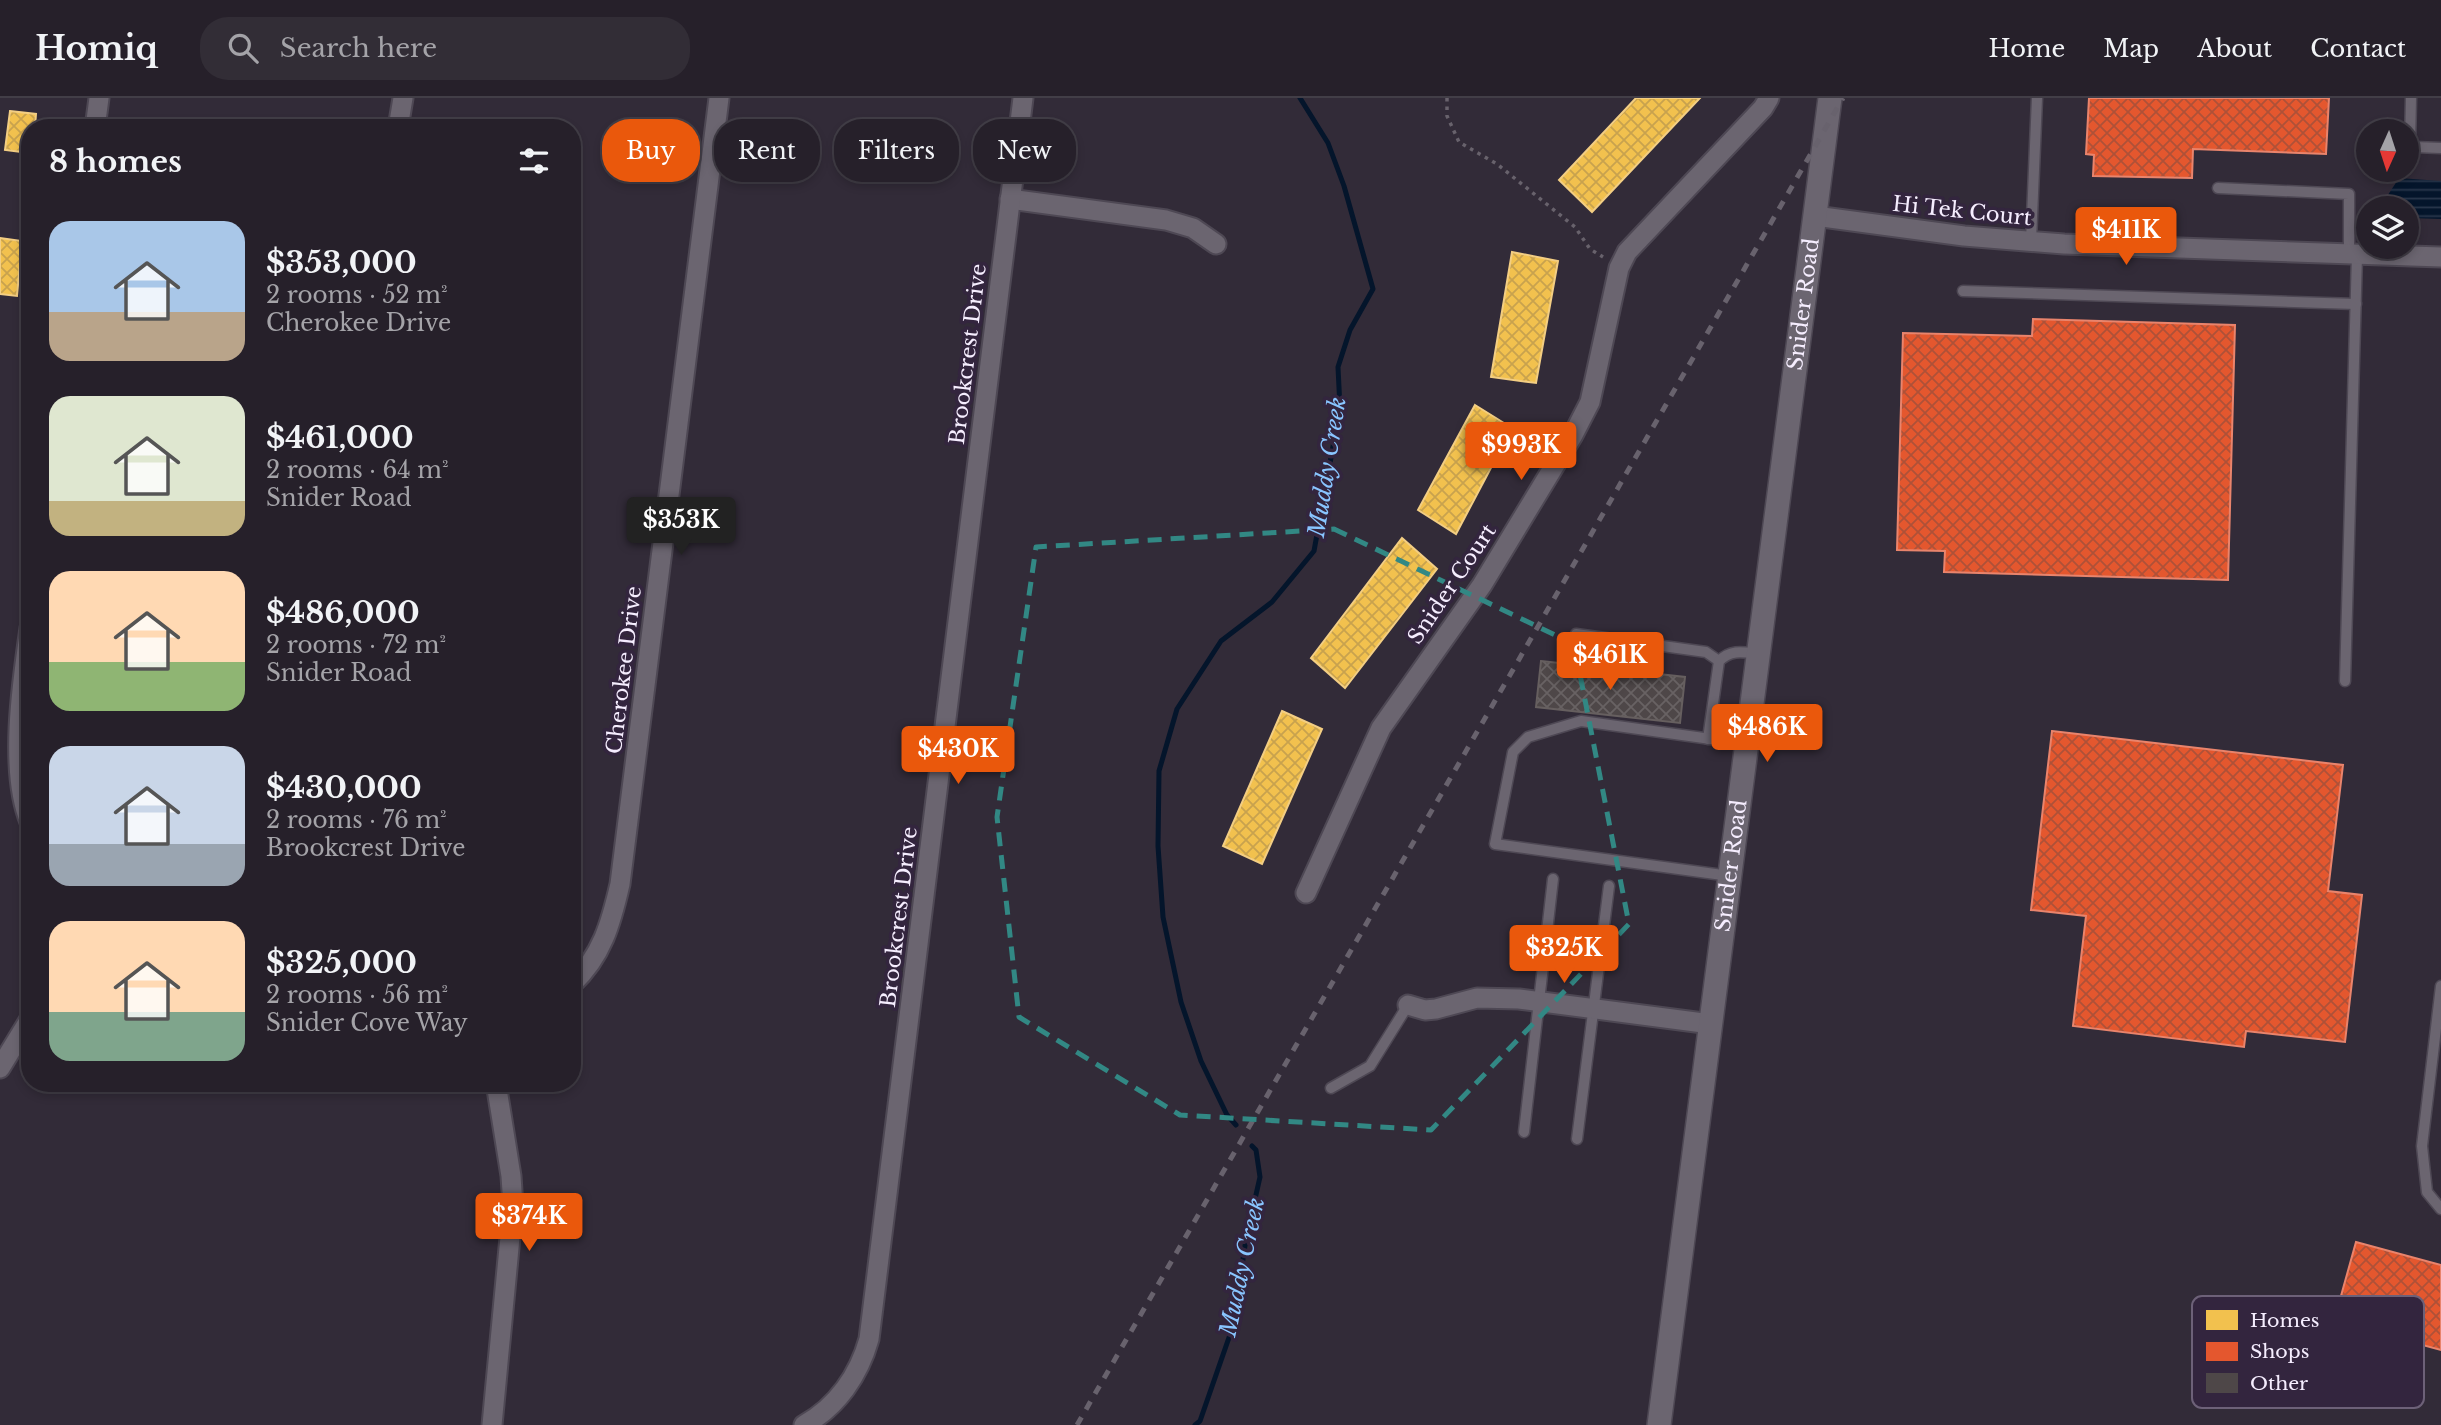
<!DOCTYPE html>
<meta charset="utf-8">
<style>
:root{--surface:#26202a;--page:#322d36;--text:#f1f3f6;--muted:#a4a3a8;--line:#423e47;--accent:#ea580c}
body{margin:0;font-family:"Libre Baskerville",serif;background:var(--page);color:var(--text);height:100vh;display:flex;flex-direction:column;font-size:26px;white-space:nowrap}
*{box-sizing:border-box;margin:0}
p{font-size:23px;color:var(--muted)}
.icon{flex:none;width:38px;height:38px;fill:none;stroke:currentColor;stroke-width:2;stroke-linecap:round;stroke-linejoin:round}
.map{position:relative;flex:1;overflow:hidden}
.drawer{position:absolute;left:21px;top:21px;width:560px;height:973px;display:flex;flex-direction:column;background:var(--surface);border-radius:28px;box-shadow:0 4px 10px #0003,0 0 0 2px var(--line)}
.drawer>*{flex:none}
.banner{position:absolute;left:602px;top:21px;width:665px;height:63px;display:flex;gap:14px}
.needle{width:46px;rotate:183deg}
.controls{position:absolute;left:2356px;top:21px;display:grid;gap:14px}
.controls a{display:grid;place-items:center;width:63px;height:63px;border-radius:50%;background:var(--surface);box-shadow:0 4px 10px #0003,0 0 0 2px var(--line);font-size:35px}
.price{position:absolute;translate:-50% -60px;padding:0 16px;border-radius:7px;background:var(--accent);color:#fff;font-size:23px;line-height:46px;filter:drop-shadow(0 2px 4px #0008)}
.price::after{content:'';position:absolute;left:50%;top:42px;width:21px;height:16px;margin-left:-10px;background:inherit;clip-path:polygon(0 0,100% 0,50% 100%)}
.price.active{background:#222;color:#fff}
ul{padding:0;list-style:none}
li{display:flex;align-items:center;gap:21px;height:175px;padding:0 28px}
li span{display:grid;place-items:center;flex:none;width:196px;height:140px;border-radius:21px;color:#555}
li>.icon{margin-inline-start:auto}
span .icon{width:84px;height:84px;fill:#fffc;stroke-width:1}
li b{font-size:30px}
h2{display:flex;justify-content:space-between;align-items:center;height:84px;padding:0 28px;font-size:30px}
.chip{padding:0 24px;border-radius:28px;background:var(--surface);box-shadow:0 4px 10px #0003,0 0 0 2px var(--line);font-size:24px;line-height:63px}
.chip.active{background:var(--accent);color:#fff}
header{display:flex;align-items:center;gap:42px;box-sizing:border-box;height:98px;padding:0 35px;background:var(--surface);border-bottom:2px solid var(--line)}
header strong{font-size:33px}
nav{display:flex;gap:38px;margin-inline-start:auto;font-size:24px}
.search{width:490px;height:63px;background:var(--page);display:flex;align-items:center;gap:18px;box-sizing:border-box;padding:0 24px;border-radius:28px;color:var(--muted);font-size:26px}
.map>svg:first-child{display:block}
.water{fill:url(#water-rules)}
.homes{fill:url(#homes-cross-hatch);stroke:#f3ce83;stroke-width:2}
.shops{fill:url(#shops-cross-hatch);stroke:#e9846c;stroke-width:2}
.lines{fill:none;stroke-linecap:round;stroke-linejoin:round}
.stream{stroke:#04152b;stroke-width:5}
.building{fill:url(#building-cross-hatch);stroke:#665f5f;stroke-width:2}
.service-casing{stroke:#4e4854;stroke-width:13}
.minor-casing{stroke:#4e4854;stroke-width:23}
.tertiary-casing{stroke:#4e4854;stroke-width:26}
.path{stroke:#68626c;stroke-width:3.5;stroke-dasharray:3.5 5;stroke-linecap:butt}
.service{stroke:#6b6570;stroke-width:10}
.minor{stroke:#6b6570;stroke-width:19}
.tertiary{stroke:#6b6570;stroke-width:23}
.rail{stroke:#68626d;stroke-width:5;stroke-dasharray:9 9;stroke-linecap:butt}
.marked{fill:none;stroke:#328884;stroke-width:5;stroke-dasharray:14 9;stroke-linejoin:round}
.labels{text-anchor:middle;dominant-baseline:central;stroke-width:7;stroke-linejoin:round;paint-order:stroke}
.street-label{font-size:21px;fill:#f5edfe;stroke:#33253e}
.water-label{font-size:23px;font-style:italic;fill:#89c5ff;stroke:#33253e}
.key{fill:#33253e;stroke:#6d6178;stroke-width:2}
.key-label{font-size:19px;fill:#f5edfe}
</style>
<header>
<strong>Homiq</strong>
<div class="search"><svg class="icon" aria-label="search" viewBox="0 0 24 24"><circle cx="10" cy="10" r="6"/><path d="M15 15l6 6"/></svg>Search here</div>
<nav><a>Home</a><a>Map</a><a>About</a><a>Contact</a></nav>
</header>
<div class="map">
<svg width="2441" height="1327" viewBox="0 0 2441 1327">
<defs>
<pattern id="water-rules" width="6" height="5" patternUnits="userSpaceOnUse" patternTransform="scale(1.75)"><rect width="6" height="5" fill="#04152b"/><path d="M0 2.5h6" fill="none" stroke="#29374b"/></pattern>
<pattern id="homes-cross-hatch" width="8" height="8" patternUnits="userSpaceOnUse" patternTransform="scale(1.75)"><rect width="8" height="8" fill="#f2c14e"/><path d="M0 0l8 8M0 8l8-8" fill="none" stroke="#c8a24e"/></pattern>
<pattern id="shops-cross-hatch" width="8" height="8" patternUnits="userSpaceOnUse" patternTransform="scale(1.75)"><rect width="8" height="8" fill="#e4572e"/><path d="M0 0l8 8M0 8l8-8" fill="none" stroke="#ae5138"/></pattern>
<pattern id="building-cross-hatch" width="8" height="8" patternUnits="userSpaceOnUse" patternTransform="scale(1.75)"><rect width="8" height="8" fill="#4e4748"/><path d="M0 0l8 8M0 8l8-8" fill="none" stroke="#686263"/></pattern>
</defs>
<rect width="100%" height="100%" fill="#322b38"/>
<path class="water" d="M2399,80L2441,83V121L2410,120L2406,118V110H2391L2382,106Z"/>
<g class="homes">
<path d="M1636,0H1700L1592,114L1559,82Z"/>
<path d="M10,13L36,16L35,30H30V55L5,52Z"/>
<path d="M0,140L22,143L17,198L0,196Z"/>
<path d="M1512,154L1558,163L1536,285L1491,279Z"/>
<path d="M1475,307L1512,330L1456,436L1418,412Z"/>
<path d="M1402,440L1437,471L1345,590L1311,560Z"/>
<path d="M1282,613L1322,631L1262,766L1223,748Z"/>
</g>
<g class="shops">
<path d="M2089,0H2329L2326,56L2193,51L2192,80L2093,78L2094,57L2086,56Z"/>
<path d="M2033,221L2235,227L2228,482L1944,474L1945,453L1897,452L1903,235L2032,238Z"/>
<path d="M2052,633L2343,667L2328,793L2362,797L2345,944L2246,933L2244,949L2073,928L2086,818L2031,812Z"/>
<path d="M2356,1144L2441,1167V1252L2334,1223Z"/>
</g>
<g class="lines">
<g class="stream">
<path d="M1236,1027L1227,1017L1201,963L1181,904L1163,819L1158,748L1159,673L1177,611L1221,543L1272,504L1314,453L1340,310L1338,269L1350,232L1373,191L1344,88L1328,45L1300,0"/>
<path d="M1195,1327L1200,1323L1233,1228L1246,1141L1260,1079L1256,1052L1252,1048"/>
</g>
</g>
<path class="building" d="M1541,563L1685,579L1680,625L1536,609Z"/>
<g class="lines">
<g class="service-casing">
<g id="service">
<path d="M2411,0L2410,46L2414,49L2441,50"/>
<path d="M2218,90L2349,96V156"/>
<path d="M2031,143L2037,0"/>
<path d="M1963,193L2356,206"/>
<path d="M1576,536L1706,554L1719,563"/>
<path d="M2345,583L2357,157"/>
<path d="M1708,641L1719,563C1731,551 1743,554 1759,556"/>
<path d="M1730,778L1495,746L1513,654L1528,639L1581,623L1747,646"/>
<path d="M2441,888L2422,1048L2427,1094L2441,1111"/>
<path d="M1331,990L1370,968L1408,907"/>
<path d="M1524,1034L1553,781"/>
<path d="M1577,1041L1609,788"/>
</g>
</g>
<g class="minor-casing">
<g id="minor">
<path d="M95,30L99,0"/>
<path d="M398,30L403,0"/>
<path d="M1010,101L1166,122L1193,130L1216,146"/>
<path d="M1815,118L1964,138L2064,146L2441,159"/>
<path d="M30,530C22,585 9,673 30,724"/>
<path d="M1306,795L1381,630L1482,487L1573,337L1590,304L1619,170L1627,154L1763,10L1769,0"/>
<path d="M572,886C602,858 611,825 620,786L719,0"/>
<path d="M1408,907L1425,912L1436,911L1477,900L1519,901L1711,926"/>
<path d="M0,970L30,921"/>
<path d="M492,1327L513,1108L511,1078L496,985"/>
<path d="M804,1327C837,1309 859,1277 869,1241L1023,0"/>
</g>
</g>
<g class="tertiary-casing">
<g id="tertiary">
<path id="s1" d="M1659,1327L1830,0"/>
</g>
</g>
<path class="path" d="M1447,0V18L1459,44L1497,66L1575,129L1590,151L1603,159"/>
<use href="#service" class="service"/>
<use href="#minor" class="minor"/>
<use href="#tertiary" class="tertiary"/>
<path class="rail" d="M1077,1327L1843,0"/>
</g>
<path class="marked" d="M1334,431L1574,546L1629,826L1431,1032L1180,1017L1019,919L997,719L1036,449Z"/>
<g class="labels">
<g class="street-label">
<text transform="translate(1962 113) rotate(6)">Hi Tek Court</text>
<text stroke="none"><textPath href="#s1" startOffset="1130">Snider Road</textPath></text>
<text transform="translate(968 256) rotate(-83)">Brookcrest Drive</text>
<text transform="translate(1452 486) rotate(-56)">Snider Court</text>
<text transform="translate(624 572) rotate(-83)">Cherokee Drive</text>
<text stroke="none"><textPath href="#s1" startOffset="564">Snider Road</textPath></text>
<text transform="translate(899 819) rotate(-83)">Brookcrest Drive</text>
</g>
<g class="water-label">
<text transform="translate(1327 369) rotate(-81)">Muddy Creek</text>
<text transform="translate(1242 1169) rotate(-78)">Muddy Creek</text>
</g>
</g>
<rect x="2192" y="1198" width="232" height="112" rx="10" class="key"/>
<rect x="2206" y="1212" width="32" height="20" fill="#f2c14e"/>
<rect x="2206" y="1244" width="32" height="19" fill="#e4572e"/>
<rect x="2206" y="1275" width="32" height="20" fill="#4e4748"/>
<g class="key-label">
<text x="2250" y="1229">Homes</text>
<text x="2250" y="1260">Shops</text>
<text x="2250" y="1292">Other</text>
</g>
</svg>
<div class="controls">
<a><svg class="needle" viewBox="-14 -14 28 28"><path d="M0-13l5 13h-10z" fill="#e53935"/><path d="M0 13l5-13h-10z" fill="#a4a3a8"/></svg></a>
<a><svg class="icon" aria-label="layers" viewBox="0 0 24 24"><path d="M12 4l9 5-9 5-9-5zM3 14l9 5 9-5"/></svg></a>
</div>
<b class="price" style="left:2126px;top:169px">$411K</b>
<b class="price" style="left:1521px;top:384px">$993K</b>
<b class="price active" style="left:681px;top:459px">$353K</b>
<b class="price" style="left:1610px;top:594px">$461K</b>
<b class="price" style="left:1767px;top:666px">$486K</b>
<b class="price" style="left:958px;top:688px">$430K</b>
<b class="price" style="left:1564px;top:887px">$325K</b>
<b class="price" style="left:529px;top:1155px">$374K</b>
<div class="banner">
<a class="chip active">Buy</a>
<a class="chip">Rent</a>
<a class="chip">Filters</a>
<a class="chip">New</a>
</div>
<section class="drawer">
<h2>8 homes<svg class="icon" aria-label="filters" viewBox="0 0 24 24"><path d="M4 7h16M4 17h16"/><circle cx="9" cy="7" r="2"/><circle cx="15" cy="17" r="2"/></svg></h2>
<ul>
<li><span style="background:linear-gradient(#a9c7e8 65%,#b9a48a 0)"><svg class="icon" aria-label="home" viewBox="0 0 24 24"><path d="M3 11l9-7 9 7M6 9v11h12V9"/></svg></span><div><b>$353,000</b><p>2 rooms · 52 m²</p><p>Cherokee Drive</p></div></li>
<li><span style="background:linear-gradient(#dfe7d0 75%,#c2b280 0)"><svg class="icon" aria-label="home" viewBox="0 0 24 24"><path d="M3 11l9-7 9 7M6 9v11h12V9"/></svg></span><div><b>$461,000</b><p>2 rooms · 64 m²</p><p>Snider Road</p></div></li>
<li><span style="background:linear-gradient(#ffd9b3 65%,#8fb573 0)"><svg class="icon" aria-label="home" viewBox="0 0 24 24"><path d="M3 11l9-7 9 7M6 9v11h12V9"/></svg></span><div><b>$486,000</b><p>2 rooms · 72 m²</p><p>Snider Road</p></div></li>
<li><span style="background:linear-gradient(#c9d6e8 70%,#9aa5b1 0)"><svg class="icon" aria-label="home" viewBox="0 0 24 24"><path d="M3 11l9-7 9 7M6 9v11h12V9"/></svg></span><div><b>$430,000</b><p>2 rooms · 76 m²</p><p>Brookcrest Drive</p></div></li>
<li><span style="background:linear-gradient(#ffd9b3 65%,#7fa58c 0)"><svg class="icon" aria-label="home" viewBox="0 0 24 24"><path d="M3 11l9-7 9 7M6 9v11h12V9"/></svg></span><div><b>$325,000</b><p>2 rooms · 56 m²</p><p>Snider Cove Way</p></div></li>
</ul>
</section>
</div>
